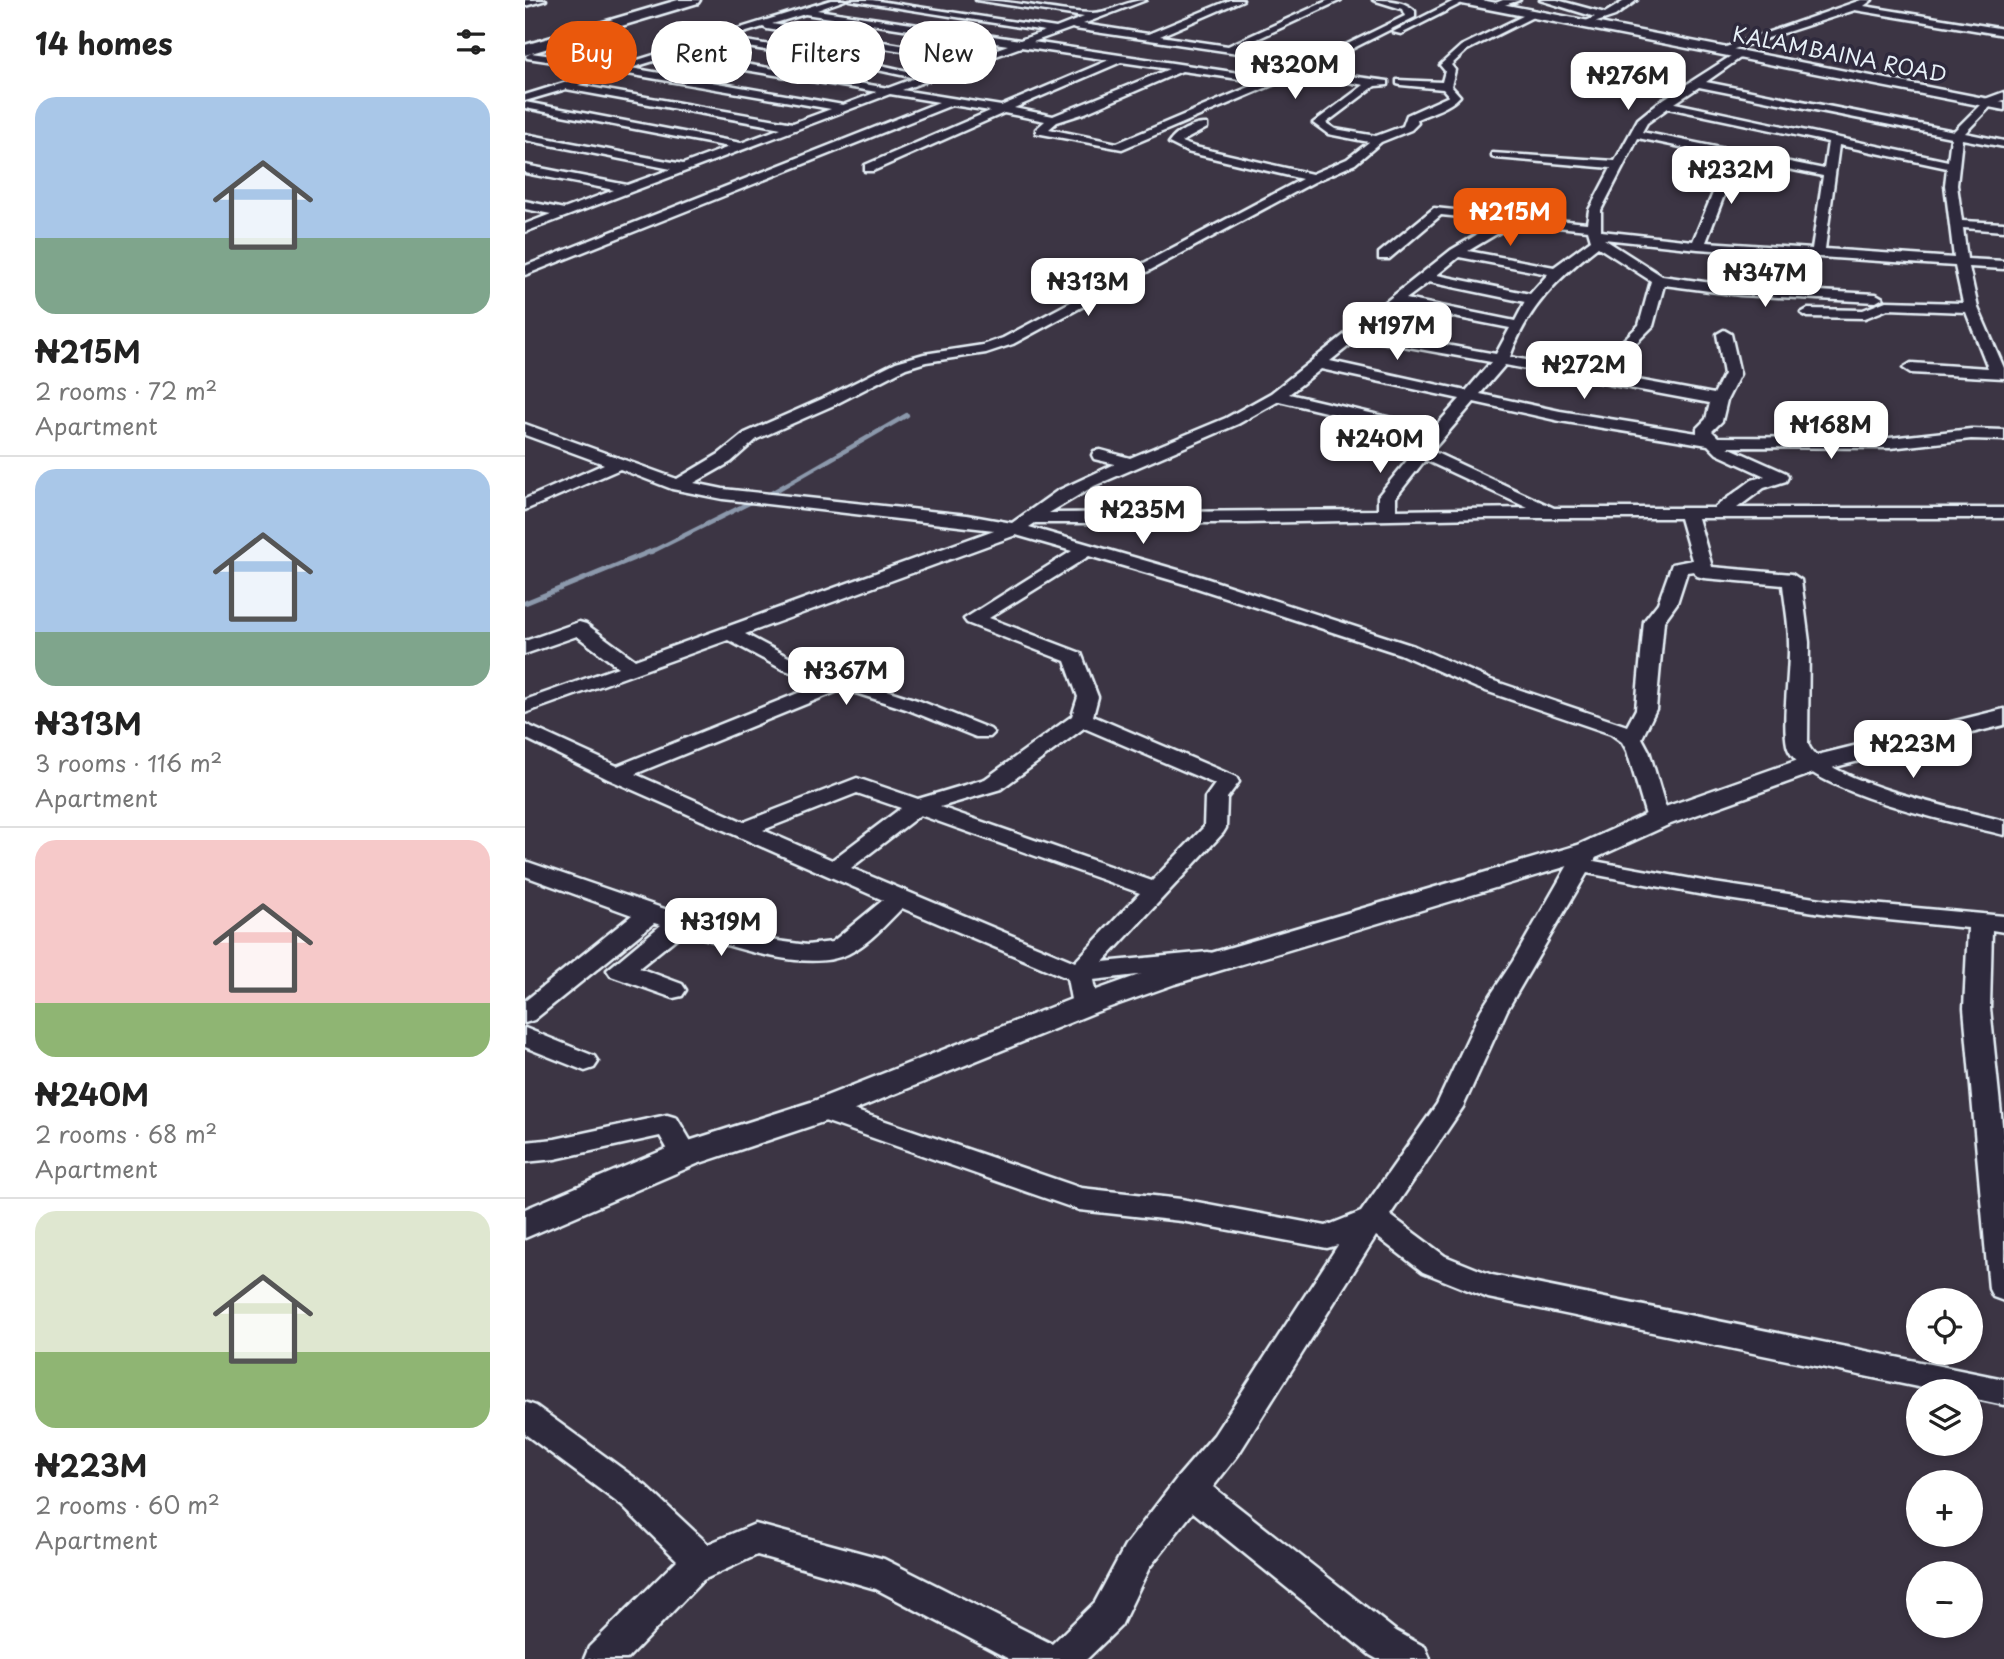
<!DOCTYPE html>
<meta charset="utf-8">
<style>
:root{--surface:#fff;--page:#f2f2f2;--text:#222;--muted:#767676;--line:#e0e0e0;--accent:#ea580c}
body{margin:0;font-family:"Playpen Sans",sans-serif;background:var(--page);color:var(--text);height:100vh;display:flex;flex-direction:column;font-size:26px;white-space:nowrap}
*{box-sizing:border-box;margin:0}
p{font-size:23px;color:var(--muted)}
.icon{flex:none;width:38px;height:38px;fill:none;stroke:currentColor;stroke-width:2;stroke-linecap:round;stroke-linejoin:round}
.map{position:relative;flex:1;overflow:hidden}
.sheet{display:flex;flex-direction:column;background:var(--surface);width:525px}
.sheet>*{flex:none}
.banner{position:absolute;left:21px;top:21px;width:665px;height:63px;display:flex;gap:14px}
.tools{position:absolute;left:1381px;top:1288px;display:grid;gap:14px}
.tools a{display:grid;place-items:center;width:77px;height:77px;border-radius:50%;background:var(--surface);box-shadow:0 4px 10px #0003;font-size:35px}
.price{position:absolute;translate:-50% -60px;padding:0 16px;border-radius:14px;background:#fff;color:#222;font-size:23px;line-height:46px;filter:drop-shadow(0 2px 4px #0008)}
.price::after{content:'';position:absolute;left:50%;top:42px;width:21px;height:16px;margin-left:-10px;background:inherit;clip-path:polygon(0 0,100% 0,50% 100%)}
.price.on{background:var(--accent);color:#fff}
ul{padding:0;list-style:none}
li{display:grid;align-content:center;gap:14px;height:371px;padding:0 35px}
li+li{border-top:2px solid var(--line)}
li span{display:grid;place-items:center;height:217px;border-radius:21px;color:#555}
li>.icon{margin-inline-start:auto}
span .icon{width:126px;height:126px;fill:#fffc;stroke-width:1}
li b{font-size:30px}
h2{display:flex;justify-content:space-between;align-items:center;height:84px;padding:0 35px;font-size:30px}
.chip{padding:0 24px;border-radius:32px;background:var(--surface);box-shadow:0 4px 10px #0003;font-size:24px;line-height:63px}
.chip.on{background:var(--accent);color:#fff}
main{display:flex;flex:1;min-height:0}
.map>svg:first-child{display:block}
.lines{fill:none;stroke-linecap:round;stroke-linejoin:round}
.stream-far1{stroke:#8c99ac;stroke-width:4.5}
.stream{stroke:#8c99ac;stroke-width:5}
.minor-casing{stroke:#e8f1f8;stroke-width:5}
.tertiary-casing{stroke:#e8f1f8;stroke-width:5}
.secondary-casing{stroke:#e8f1f8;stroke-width:5}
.primary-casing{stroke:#e8f1f8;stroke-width:5}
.minor{fill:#2f2a3d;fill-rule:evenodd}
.tertiary{fill:#2f2a3d;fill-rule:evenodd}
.secondary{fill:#2f2a3d;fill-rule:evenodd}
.primary{fill:#2f2a3d;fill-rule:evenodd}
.labels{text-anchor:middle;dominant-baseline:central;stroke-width:7;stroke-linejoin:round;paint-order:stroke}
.far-street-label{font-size:21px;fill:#e8f1f8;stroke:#2f2a3d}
</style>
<main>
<section class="sheet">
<h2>14 homes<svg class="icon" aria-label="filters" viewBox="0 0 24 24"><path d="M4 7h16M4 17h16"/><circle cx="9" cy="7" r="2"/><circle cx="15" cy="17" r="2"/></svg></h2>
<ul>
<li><span style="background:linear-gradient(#a9c7e8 65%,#7fa58c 0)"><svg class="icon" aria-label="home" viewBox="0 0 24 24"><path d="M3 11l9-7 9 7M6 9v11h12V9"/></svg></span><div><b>₦215M</b><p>2 rooms · 72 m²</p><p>Apartment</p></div></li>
<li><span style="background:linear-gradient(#a9c7e8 75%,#7fa58c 0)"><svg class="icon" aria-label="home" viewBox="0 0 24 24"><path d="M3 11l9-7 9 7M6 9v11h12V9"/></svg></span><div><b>₦313M</b><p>3 rooms · 116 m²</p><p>Apartment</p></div></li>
<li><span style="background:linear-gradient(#f6c9c9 75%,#8fb573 0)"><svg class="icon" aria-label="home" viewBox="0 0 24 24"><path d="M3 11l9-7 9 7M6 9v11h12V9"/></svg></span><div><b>₦240M</b><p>2 rooms · 68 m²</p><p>Apartment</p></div></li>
<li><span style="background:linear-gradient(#dfe7d0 65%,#8fb573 0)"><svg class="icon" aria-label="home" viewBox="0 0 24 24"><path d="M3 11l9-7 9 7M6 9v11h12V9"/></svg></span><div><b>₦223M</b><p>2 rooms · 60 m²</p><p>Apartment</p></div></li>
</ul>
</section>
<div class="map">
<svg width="1479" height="1659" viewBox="0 0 1479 1659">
<rect width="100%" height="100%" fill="#3c3544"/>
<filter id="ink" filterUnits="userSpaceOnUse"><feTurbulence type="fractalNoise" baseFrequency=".0143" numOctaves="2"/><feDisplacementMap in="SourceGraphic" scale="14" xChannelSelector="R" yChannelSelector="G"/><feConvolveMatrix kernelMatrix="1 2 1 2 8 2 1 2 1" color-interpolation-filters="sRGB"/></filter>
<g filter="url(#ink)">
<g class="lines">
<g class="stream-far1">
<path d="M243,495L382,415"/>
<path d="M126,552L226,502"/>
</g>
<path class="stream" d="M0,603L129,550"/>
<g class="minor-casing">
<g id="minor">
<path d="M0,0H21L0,6Z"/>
<path d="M306,0H320L292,10L495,40L520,31L324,0H347L531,28L559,17L451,0C491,0 529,12 567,13C585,13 602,0 621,0L558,24L623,34L705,0H718L635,36L703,46L804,0H816L715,47L792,59L880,16L877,9L848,0C863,0 879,0 890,11V17L797,64L597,149L511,133V129L520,121L479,113L348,171H340V165L465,111L427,105L0,275V266L414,102L365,94L0,232V224L26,214L0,209V201L39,209L89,190L0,173V165L102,185L146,169L0,140V134L158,164L204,147L0,108V102L216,143L256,128L41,89L0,101V95ZM280,14L483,45L450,57L247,24ZM238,27L242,29L439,61L400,75L320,57L202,38ZM547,28L550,29L781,63L747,78L508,42ZM191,42L320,63L390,78L363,88L154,53ZM496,47L584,60L476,106L377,90ZM142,57L352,92L318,105L106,68ZM596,62L644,69L528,116L489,108ZM657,71L736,82L592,143L524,129L532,122L560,113ZM94,72L97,73L306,109L268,123L53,85Z"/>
<path d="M931,0H943L876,34L868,32Z"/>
<path d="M978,0H995L973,7L968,4Z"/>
<path d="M1015,0H1032L1080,13L1101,0H1112L1090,16L1066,24L1061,21L1070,17Z"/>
<path d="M1336,0H1347L1339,6L1479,29V35L1330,10L1206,50L1198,48Z"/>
<path d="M1006,12L1014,14L942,50L926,65L930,70L926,86L935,96C924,108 907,112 892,119L893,123L886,130L856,142L830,164L789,182L488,344L461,353L401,362L381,368L309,405L232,439L206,462L169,483L198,489L442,515L487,523L532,491L590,464L569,459L567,455L569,451L575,450L605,458L701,418L746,393L926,250L975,221L916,215L864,259H854V253L909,208L1062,223L1064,210L1086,168L971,158L967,157V153L1090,161L1113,119L1134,102L1214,51L1219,54L1218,56L1181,82L1429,131L1459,101H1467V105L1440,133L1479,141V147L1437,139L1432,185L1437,221L1479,223V231L1438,228L1442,259L1479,261V269L1444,267L1453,308L1479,368V378L1386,373L1378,368L1386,363L1463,368L1441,312L1363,309L1340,318L1283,317L1276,313L1283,309L1338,310L1361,301L1438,303L1430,266L1173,249L1079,239L1137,276L1215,287L1351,294L1358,298L1351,302L1215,295L1139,285L1128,326L1080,374L1189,394L1199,374L1192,334L1199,330L1206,334L1215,374L1202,400L1197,421L1187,431L1193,437L1365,438L1446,429L1479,430V440L1446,439L1365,448L1203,447L1261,473L1263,477L1261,481L1239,488L1212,508H1479V518H1173L1187,567L1267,574L1276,580L1284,642L1283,744C1297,782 1439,810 1479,821V835C1436,824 1271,790 1262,745C1257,720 1265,672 1264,643C1264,624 1260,604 1258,585L1179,578L1172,576L1169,571L1162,572L1152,603L1139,621L1131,709L1117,738L1124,751L1144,819L1141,824H1125L1122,819L1102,751L1097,742L1086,734L952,688L875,654L663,585L564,556L464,618L556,653L573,697L568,716L711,777L714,782L702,798L701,828L698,833L578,962L683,952L692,954L695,960L692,966L568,980L573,1005L569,1011L560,1014L551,1011L547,1005L542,978L377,908C361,924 344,944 323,954C281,974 202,945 159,932L114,968L157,984L161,990L157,996L148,998L86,976L82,970L136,925L129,923L9,1020L0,1023V1001L107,915L0,876V861L166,918L245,940L282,945L307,942L358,900L83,779L0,738V724L92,766L298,683L257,669L203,640L0,713V700L93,667L52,636L0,654V641L54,622L61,624L110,660L469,530L198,499L147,489L95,469L0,510V499L79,464L0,435V424L152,479L194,454L220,433L297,399L371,362L399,354L458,345L478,338L777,179L662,152L644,143C651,132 669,123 682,124V128L656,142L670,147L787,174L822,159L844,142L803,134L788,123L839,85L786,75V71L863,81V85L850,86L801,123L810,129L851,136L878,126L882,115L924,96L918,89L876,85L872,84V80L917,82L920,71L915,65L936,46ZM1174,87L1426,137L1423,161L1150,103ZM1143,108L1303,142L1299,169L1117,132L1122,123ZM1113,138L1203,157L1168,241L1076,231V210ZM1314,145L1422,168L1420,185L1429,258L1300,249ZM1213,159L1298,176L1287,249L1181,242ZM990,223L1063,230L1066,240L1029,267L943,251ZM1073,247L1126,281L1114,325L1065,372L985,357C1002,308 1033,278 1073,247ZM934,257L1023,274L1005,294L912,275ZM904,282L1000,302L990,321L881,299ZM873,306L985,328L971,354L843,331ZM834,338L966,362L941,391L805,361ZM980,365L1185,403L1181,419L1172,428V433L1035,411L955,394ZM796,369L935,399L909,428L764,394ZM754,401L902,436L853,496V510L524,513L569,486L713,424ZM949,402L1035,421L1183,445L1192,454L1240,476L1227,480L1189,508H1029L907,451ZM900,460L1003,508L871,510V497ZM959,518H1155L1167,560L1147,564L1133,603L1119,621L1111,709L1102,726L966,680L889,646L677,577L504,527L510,523H721ZM491,535L547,551L439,619L442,623L540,661L553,697L547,716L460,779L393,799L332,778L219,822L110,774L318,689L381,709L451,737H465L469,733L465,729L395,701L271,661L220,634ZM559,728L690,784L680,798L679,827L627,881L415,807L476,789ZM332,793L376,808L307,860L238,830ZM395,815L615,893L550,962L326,868Z"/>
<path d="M6,53L49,59L74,53L79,56L49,65L2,58L1,56Z"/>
<path d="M1063,844L1071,846L1075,851L1069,861L1189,883L1303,900L1479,916V932L1467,930L1465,1008L1479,1144V1301L1468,1297L1464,1289L1439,1008L1443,928L1303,914L1189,897L1062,873L982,1010L938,1107L865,1215L920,1256L967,1275L1479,1379V1405L1446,1398V1391H1412L963,1298L898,1272L851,1236L713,1455L688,1487L871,1631L900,1647L905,1659H852L845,1655L668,1512L624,1568L596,1626L562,1659H484L351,1589L232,1555L178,1580L102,1659H59L64,1647L152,1560L97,1506L0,1434V1402L11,1406L121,1486L183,1544L230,1524L359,1559L527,1644L570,1602L600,1546L652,1478L689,1435L813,1245L802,1248L656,1221L554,1210L288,1117L284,1110L288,1103L298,1100L308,1103L556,1188L656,1199L801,1226L836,1212L912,1104L956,1010L988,961L1051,851L1055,846Z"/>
<path d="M0,1028L69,1056L73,1062L69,1068L60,1071L0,1047Z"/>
<path d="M142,1115L152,1118L174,1155L170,1162L160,1165L150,1162L135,1136L30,1159L0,1162V1142L30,1139Z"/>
</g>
</g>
<g class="tertiary-casing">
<g id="tertiary">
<path d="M1479,92V100L1459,106L1452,102Z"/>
<path d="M1479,709V725L1294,771L1143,825L1073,857L650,984L571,1012L310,1118L172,1164L0,1238V1209L148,1146L286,1102L549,998L628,970L1053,845L1123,813L1276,759Z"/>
</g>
</g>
<g class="secondary-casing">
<path id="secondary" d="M931,0H956L1479,102V110L937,4Z"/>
</g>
<g class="primary-casing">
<path id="primary" d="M153,0H175L173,3L0,55V45Z"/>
</g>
<use href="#minor" class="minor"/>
<use href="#tertiary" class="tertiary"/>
<use href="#secondary" class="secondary"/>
<use href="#primary" class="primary"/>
</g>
</g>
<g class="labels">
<g class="far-street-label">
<text transform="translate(1315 53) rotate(11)">KALAMBAINA ROAD</text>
</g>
</g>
</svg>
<div class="tools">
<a><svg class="icon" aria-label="locate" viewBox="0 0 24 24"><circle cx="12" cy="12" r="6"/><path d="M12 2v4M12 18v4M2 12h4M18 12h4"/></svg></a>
<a><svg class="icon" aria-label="layers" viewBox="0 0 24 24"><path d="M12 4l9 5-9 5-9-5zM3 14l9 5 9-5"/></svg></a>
<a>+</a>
<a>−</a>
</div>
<b class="price" style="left:770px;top:101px">₦320M</b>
<b class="price" style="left:1103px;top:112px">₦276M</b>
<b class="price" style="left:1206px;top:206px">₦232M</b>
<b class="price on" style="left:985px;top:248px">₦215M</b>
<b class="price" style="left:1240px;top:309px">₦347M</b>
<b class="price" style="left:563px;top:318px">₦313M</b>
<b class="price" style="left:872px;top:362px">₦197M</b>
<b class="price" style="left:1059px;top:401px">₦272M</b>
<b class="price" style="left:1306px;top:461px">₦168M</b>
<b class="price" style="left:855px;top:475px">₦240M</b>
<b class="price" style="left:618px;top:546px">₦235M</b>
<b class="price" style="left:321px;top:707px">₦367M</b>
<b class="price" style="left:1388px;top:780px">₦223M</b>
<b class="price" style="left:196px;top:958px">₦319M</b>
<div class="banner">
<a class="chip on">Buy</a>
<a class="chip">Rent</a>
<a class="chip">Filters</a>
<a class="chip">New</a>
</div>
</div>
</main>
